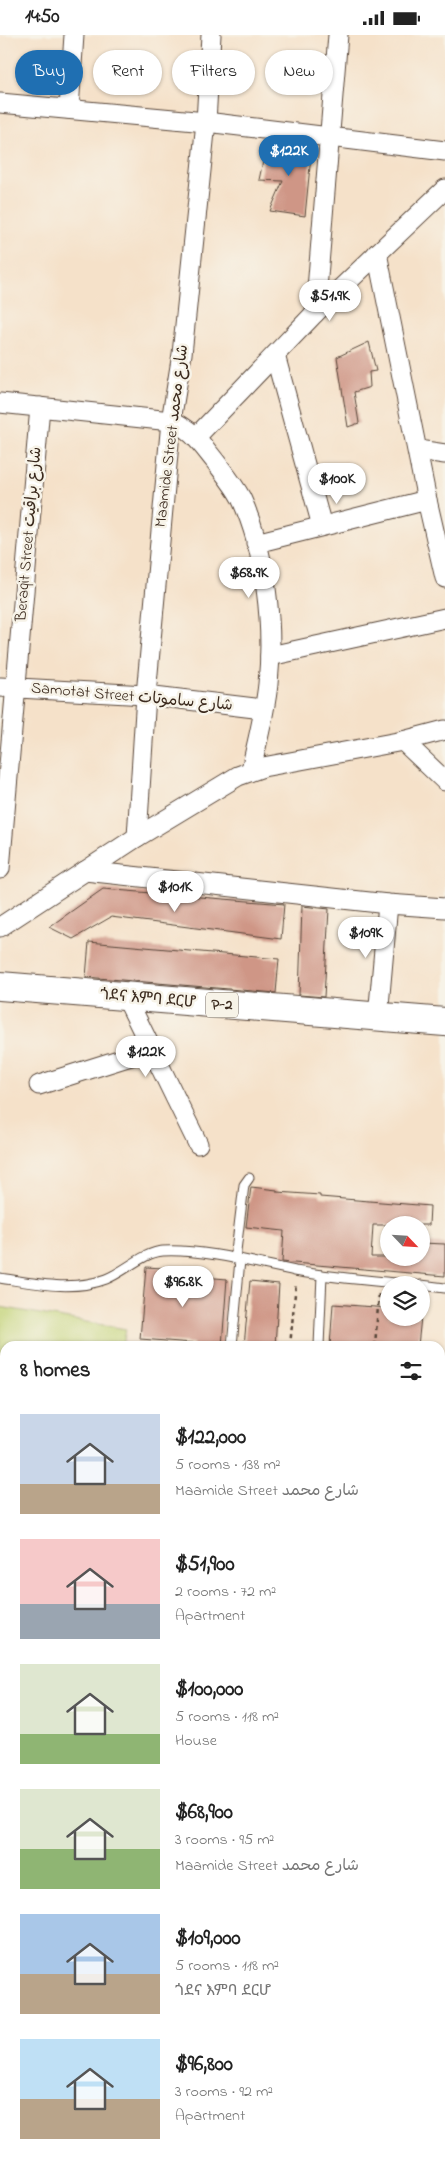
<!DOCTYPE html>
<meta charset="utf-8">
<style>
:root{--surface:#fff;--page:#f2f2f2;--text:#222;--muted:#767676;--accent:#1f6fb2}
body{margin:0;font-family:"Indie Flower","Playpen Sans Arabic","Noto Sans Ethiopic",sans-serif;background:var(--page);color:var(--text);height:100vh;display:flex;flex-direction:column;font-size:19px;white-space:nowrap}
*{box-sizing:border-box;margin:0}
p{font-size:16px;color:var(--muted)}
.icon{flex:none;width:28px;height:28px;fill:none;stroke:currentColor;stroke-width:2;stroke-linecap:round;stroke-linejoin:round}
.map{position:relative;flex:1;overflow:hidden}
.panel{position:absolute;left:0px;top:1306px;width:445px;height:821px;display:flex;flex-direction:column;background:var(--surface);border-radius:15px 15px 0 0;box-shadow:0 1px 4px #0004}
.panel>*{flex:none}
.guide{position:absolute;left:15px;top:15px;width:415px;height:45px;display:flex;gap:10px}
.needle{width:32px;rotate:115deg}
.buttons{position:absolute;left:380px;top:1181px;display:grid;gap:10px}
.buttons a{display:grid;place-items:center;width:50px;height:50px;border-radius:50%;background:var(--surface);box-shadow:0 1px 4px #0004;font-size:25px}
.price{position:absolute;translate:-50% -42px;padding:0 11px;border-radius:18px;background:#fff;color:#222;font-size:16px;line-height:32px;filter:drop-shadow(0 1px 2px #0008)}
.price::after{content:'';position:absolute;left:50%;top:30px;width:15px;height:11px;margin-left:-8px;background:inherit;clip-path:polygon(0 0,100% 0,50% 100%)}
.price.on{background:var(--accent);color:#fff}
ul{padding:0;list-style:none}
li{display:flex;align-items:center;gap:15px;height:125px;padding:0 20px}
li span{display:grid;place-items:center;flex:none;width:140px;height:100px;border-radius:0px;color:#555}
li>.icon{margin-inline-start:auto}
span .icon{width:60px;height:60px;fill:#fffc;stroke-width:1}
li b{font-size:21px}
h2{display:flex;justify-content:space-between;align-items:center;height:60px;padding:0 20px;font-size:21px}
.pill{padding:0 18px;border-radius:22px;background:var(--surface);box-shadow:0 1px 4px #0004;font-size:18px;line-height:45px}
.pill.on{background:var(--accent);color:#fff}
.status{display:flex;justify-content:space-between;align-items:center;height:35px;padding:0 25px;background:var(--surface);direction:ltr}
.status svg{height:14px;fill:currentColor}
.map>svg:first-child{display:block}
.green{fill:#c1d375;stroke:#7e7e4a}
.building{fill:#cf9686}
.lines{fill:none;stroke-linecap:round;stroke-linejoin:round}
.lane-casing{stroke:#574538;stroke-width:11}
.street-casing{stroke:#574538;stroke-width:21}
.highway-casing{stroke:#574538;stroke-width:30}
.path{stroke:#574538;stroke-width:2.5;stroke-dasharray:4 4;stroke-linecap:butt}
.lane{stroke:#fff;stroke-width:9}
.street{stroke:#fff;stroke-width:19}
.highway{stroke:#fff;stroke-width:28}
.labels{text-anchor:middle;dominant-baseline:central;stroke-width:5;stroke-linejoin:round;paint-order:stroke}
.shield{fill:#f7f3e8;stroke:#73665b;stroke-width:1}
.shield-label{font-size:15px;font-weight:bold;fill:#3b2a1e}
.street-label{font-size:16px;fill:#3b2a1e;stroke:#f7f3e8}
</style>
<div class="status"><b>14:50</b><svg viewBox="0 0 49 12"><path d="M0 12V9h3v3zM5 12V6h3v6zM10 12V3h3v9zM15 12V0h3v12zM26 1h20v11H26zM47 4h2v5h-2z"/></svg></div>
<div class="map">
<svg width="445" height="2127" viewBox="0 0 445 2127">
<rect width="100%" height="100%" fill="#f7f3e8"/>
<filter id="ink" filterUnits="userSpaceOnUse"><feTurbulence type="fractalNoise" baseFrequency=".02" numOctaves="2"/><feDisplacementMap in="SourceGraphic" scale="10" xChannelSelector="R" yChannelSelector="G"/><feConvolveMatrix kernelMatrix="1 2 1 2 8 2 1 2 1" color-interpolation-filters="sRGB"/></filter>
<filter id="wash" filterUnits="userSpaceOnUse"><feTurbulence type="fractalNoise" baseFrequency=".0096" numOctaves="4" result="noise"/><feDisplacementMap in="SourceGraphic" scale="20" xChannelSelector="R" yChannelSelector="G"/><feGaussianBlur stdDeviation="1.12" result="paint"/><feColorMatrix in="noise" values="0 0 0 0 0 0 0 0 0 0 0 0 0 0 0 0 0 1.4 0 .05"/><feComposite in="paint" operator="in"/></filter>
<g filter="url(#wash)">
<rect width="100%" height="100%" fill="#f5e1c9"/>
<path class="green" d="M0,1272L126,1294L123,1311H5V1442L0,1441Z"/>
<g id="blocks">
<g class="building">
<path d="M304,110L312,111L305,181L270,176L283,146L259,145L266,112L292,113Z"/>
<path d="M369,307L376,336L369,337L370,352L354,357L359,388L348,392L337,322Z"/>
<path d="M103,854L284,869L281,904L111,882L73,904L49,892Z"/>
<path d="M302,871L329,874L324,962L299,960Z"/>
<path d="M89,907L279,924L276,958L86,942Z"/>
<path d="M251,1152L277,1155V1157L320,1160V1162L430,1171L429,1190H373L371,1222H421V1208L445,1209V1241L282,1227L284,1196L246,1192Z"/>
<path d="M146,1232L179,1234V1240L227,1244L222,1311H193V1308L140,1304Z"/>
<path d="M250,1246L279,1249L275,1311H244Z"/>
<path d="M333,1269L389,1273V1282H421L418,1311H330Z"/>
</g>
</g>
</g>
<g filter="url(#ink)">
<use href="#blocks" fill-opacity="0" stroke="#574538" stroke-width="1"/>
<g class="lines">
<g class="lane-casing">
<g id="lane">
<path d="M235,1224L244,1150L249,1143"/>
<path d="M0,1243C34,1248 72,1257 106,1244C124,1237 144,1217 163,1216C204,1214 255,1228 295,1236C335,1243 376,1246 416,1250"/>
<path d="M421,1250L445,1253"/>
<path d="M232,1311L240,1225"/>
<path d="M319,1311L322,1240"/>
<path d="M440,1362L445,1363"/>
</g>
</g>
<g class="street-casing">
<g id="street">
<path d="M0,68L206,87L445,116"/>
<path d="M69,74L74,0"/>
<path d="M377,218L427,465L445,543"/>
<path d="M315,278L338,0"/>
<path d="M275,320L322,491"/>
<path d="M0,368L171,386C191,393 202,410 215,426C224,438 234,450 241,463C266,517 274,591 268,649C265,678 257,707 251,735"/>
<path d="M196,402L315,278L445,154"/>
<path d="M418,415L445,419"/>
<path d="M256,508L427,465"/>
<path d="M270,621L445,583"/>
<path d="M0,652L146,660L263,674"/>
<path d="M403,706L445,746"/>
<path d="M137,802L146,660L171,386L182,319L206,87L211,0"/>
<path d="M0,834L40,372"/>
<path d="M85,836L388,869L445,873"/>
<path d="M0,892L137,802L238,741L263,732L403,706L445,695"/>
<path d="M126,962L198,1109"/>
<path d="M378,982L388,869"/>
<path d="M39,1050L150,1015"/>
<path d="M440,1569L445,1570"/>
<path d="M0,1657L5,1656"/>
<path d="M0,1780L5,1773"/>
<path d="M440,1790L445,1783"/>
<path d="M0,1940L5,1933"/>
<path d="M0,2028L5,2031"/>
<path d="M0,2102L5,2106"/>
<path d="M26,2122L32,2127"/>
<path d="M131,2122L137,2127"/>
<path d="M176,2127L180,2122"/>
</g>
</g>
<g class="highway-casing">
<path id="highway" d="M0,951L445,987"/>
</g>
<g class="path">
<path d="M290,1311L296,1248"/>
<path d="M375,1311L379,1258"/>
<path d="M440,1846L445,1850"/>
</g>
<use href="#lane" class="lane"/>
<use href="#street" class="street"/>
<use href="#highway" class="highway"/>
</g>
</g>
<g class="labels">
<rect class="shield" x="206" y="957.5" width="32" height="25" rx="4"/>
<g class="shield-label">
<text x="222" y="970">P-2</text>
</g>
<g class="street-label">
<text transform="translate(172 401) rotate(-83)">Maamide Street شارع محمد</text>
<text transform="translate(29 499) rotate(-85)">Beraqit Street شارع براقيت</text>
<text transform="translate(132 662) rotate(5)">Samotat Street شارع ساموتات</text>
<text transform="translate(148 964) rotate(5)">ጎደና እምባ ደርሆ</text>
</g>
</g>
</svg>
<div class="buttons">
<a><svg class="needle" viewBox="-14 -14 28 28"><path d="M0-13l5 13h-10z" fill="#e53935"/><path d="M0 13l5-13h-10z" fill="#767676"/></svg></a>
<a><svg class="icon" aria-label="layers" viewBox="0 0 24 24"><path d="M12 4l9 5-9 5-9-5zM3 14l9 5 9-5"/></svg></a>
</div>
<b class="price on" style="left:289px;top:142px">$122K</b>
<b class="price" style="left:330px;top:287px">$51.9K</b>
<b class="price" style="left:337px;top:470px">$100K</b>
<b class="price" style="left:249px;top:564px">$68.9K</b>
<b class="price" style="left:175px;top:878px">$101K</b>
<b class="price" style="left:366px;top:924px">$109K</b>
<b class="price" style="left:146px;top:1043px">$122K</b>
<b class="price" style="left:183px;top:1273px">$96.8K</b>
<div class="guide">
<a class="pill on">Buy</a>
<a class="pill">Rent</a>
<a class="pill">Filters</a>
<a class="pill">New</a>
</div>
<section class="panel">
<h2>8 homes<svg class="icon" aria-label="filters" viewBox="0 0 24 24"><path d="M4 7h16M4 17h16"/><circle cx="9" cy="7" r="2"/><circle cx="15" cy="17" r="2"/></svg></h2>
<ul>
<li><span style="background:linear-gradient(#c9d6e8 70%,#b9a48a 0)"><svg class="icon" aria-label="home" viewBox="0 0 24 24"><path d="M3 11l9-7 9 7M6 9v11h12V9"/></svg></span><div><b>$122,000</b><p>5 rooms · 138 m²</p><p>Maamide Street شارع محمد</p></div></li>
<li><span style="background:linear-gradient(#f6c9c9 65%,#9aa5b1 0)"><svg class="icon" aria-label="home" viewBox="0 0 24 24"><path d="M3 11l9-7 9 7M6 9v11h12V9"/></svg></span><div><b>$51,900</b><p>2 rooms · 72 m²</p><p>Apartment</p></div></li>
<li><span style="background:linear-gradient(#dfe7d0 70%,#8fb573 0)"><svg class="icon" aria-label="home" viewBox="0 0 24 24"><path d="M3 11l9-7 9 7M6 9v11h12V9"/></svg></span><div><b>$100,000</b><p>5 rooms · 118 m²</p><p>House</p></div></li>
<li><span style="background:linear-gradient(#dfe7d0 60%,#8fb573 0)"><svg class="icon" aria-label="home" viewBox="0 0 24 24"><path d="M3 11l9-7 9 7M6 9v11h12V9"/></svg></span><div><b>$68,900</b><p>3 rooms · 95 m²</p><p>Maamide Street شارع محمد</p></div></li>
<li><span style="background:linear-gradient(#a9c7e8 60%,#b9a48a 0)"><svg class="icon" aria-label="home" viewBox="0 0 24 24"><path d="M3 11l9-7 9 7M6 9v11h12V9"/></svg></span><div><b>$109,000</b><p>5 rooms · 118 m²</p><p>ጎደና እምባ ደርሆ</p></div></li>
<li><span style="background:linear-gradient(#bfe0f5 60%,#b9a48a 0)"><svg class="icon" aria-label="home" viewBox="0 0 24 24"><path d="M3 11l9-7 9 7M6 9v11h12V9"/></svg></span><div><b>$96,800</b><p>3 rooms · 92 m²</p><p>Apartment</p></div></li>
</ul>
</section>
</div>
